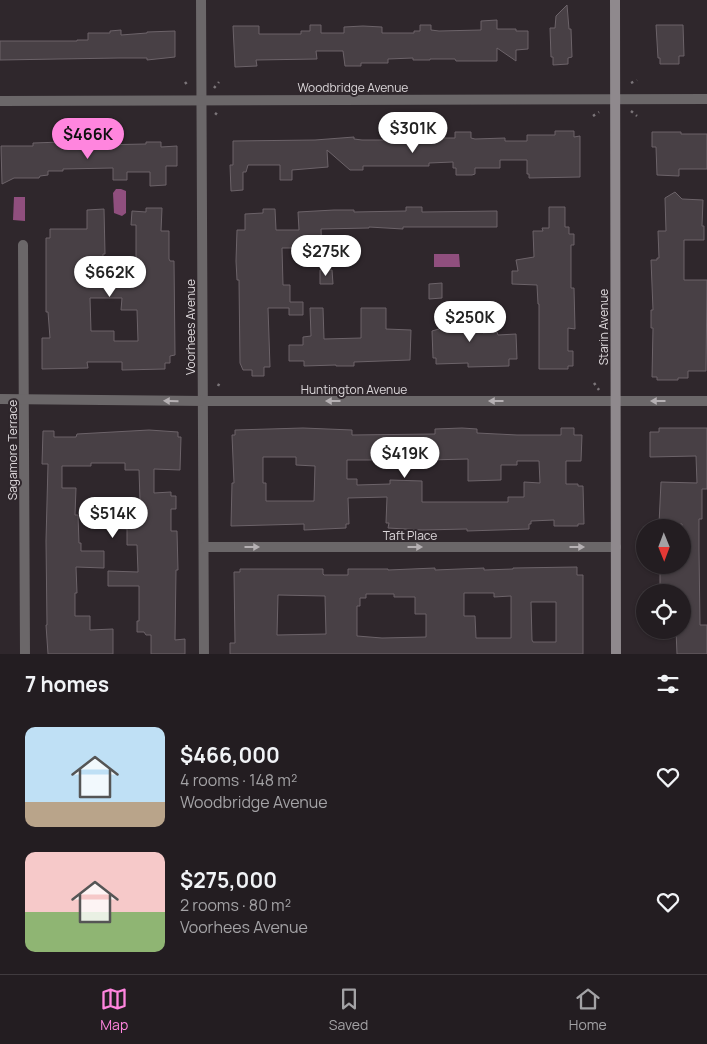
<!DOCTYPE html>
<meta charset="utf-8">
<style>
:root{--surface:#231d21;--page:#2b262a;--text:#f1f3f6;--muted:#a3a2a5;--line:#403b3f;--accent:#ff85de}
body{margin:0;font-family:Manrope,sans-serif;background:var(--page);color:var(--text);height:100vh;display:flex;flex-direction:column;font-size:19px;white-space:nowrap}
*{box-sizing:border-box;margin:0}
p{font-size:16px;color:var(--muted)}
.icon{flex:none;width:28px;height:28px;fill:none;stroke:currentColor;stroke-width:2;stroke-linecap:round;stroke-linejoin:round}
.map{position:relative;height:654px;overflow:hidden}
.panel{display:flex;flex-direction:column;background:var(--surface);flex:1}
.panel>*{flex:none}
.needle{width:32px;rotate:179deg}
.controls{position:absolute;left:636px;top:519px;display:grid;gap:10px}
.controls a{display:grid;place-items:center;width:55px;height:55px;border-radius:50%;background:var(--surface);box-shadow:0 1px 4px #0004,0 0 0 1px var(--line);font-size:25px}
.price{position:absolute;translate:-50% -42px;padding:0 11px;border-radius:18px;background:#fff;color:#222;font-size:16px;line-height:32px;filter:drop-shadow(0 1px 2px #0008)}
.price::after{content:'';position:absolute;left:50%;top:30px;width:15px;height:11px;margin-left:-8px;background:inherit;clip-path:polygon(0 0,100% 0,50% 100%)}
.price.selected{background:var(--accent);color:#111}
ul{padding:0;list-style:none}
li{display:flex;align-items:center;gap:15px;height:125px;padding:0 25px}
li span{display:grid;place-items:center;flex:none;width:140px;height:100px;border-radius:10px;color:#555}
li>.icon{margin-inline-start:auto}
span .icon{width:60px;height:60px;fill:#fffc;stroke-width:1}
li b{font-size:21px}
h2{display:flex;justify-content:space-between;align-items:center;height:60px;padding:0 25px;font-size:21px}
.dock{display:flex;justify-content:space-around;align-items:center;height:70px;border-top:1px solid var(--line);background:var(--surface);font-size:14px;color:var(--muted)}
.dock a{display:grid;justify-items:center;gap:2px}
.dock .selected{color:var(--accent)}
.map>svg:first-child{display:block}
.water{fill:#904f7e}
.building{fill:#484045;stroke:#6c6369;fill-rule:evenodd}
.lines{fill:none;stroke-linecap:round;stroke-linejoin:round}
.path{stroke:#7c767a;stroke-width:2.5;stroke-dasharray:2.5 4;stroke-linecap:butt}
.street{stroke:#6b6769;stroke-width:10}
.secondary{stroke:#8f898d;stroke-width:10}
.oneway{fill:#b5b0b3}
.labels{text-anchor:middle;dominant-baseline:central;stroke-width:4;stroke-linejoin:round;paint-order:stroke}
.street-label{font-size:12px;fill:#ddd8db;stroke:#2f272c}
</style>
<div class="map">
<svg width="707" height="654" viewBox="0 0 707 654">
<rect width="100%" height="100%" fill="#2f272c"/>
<g class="water">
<path d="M116,189H121L126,191V213L122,216L114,213L113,193Z"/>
<path d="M14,197H25V221L13,220Z"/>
<path d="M434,254H459L460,267H434Z"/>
</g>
<g class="building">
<path d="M567,5L569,29H571L572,57L568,58V64L553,65V57H551L550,28H555L556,16Z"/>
<path d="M497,20V29H516V31H528V49L516,50V61L497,48V61H456L455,59H430V60H413V58L388,59V63H361V66H345L343,51H316L317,59L256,60L257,66L235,67L233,26H259V34H301V31H310V25H321V33H344V27L363,26L382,27V33H414V31H420V25H431V30L439,31L481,30V21Z"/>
<path d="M656,25H683L684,56H679V64H660V58H658Z"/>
<path d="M121,30V35L147,33V32L175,31V57L147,60V58H119L0,60V41H77V40H88V33H110V31Z"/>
<path d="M555,131H574V137L580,136V177L529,178V174H527V160H500V168H475V174L472,175H456V168H453V162L429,163V166H363V170H350L327,150L328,167L292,170V180H280V165H248L246,172H243V190L231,191L230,165H233V141L315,140L354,137V139L362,140H409V138H455V132H471V138L475,139L505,138V141H527V135H555Z"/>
<path d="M652,132H681V134H707V169H679V176L657,175L656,147H652Z"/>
<path d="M62,142V144L96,143V145L146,144V142H161V147L177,146V166H166V185L150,186V172H127V180H113V168L63,169V171H48V175L40,176L39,178H14L2,184L1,146H33V143Z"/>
<path d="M675,192L682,199L703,200L702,226H704V240H684V280H707L706,371H688V378H678V380H657V377H652L653,328H651V310H653L651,260H657V258H659L658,231H666L665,198Z"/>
<path d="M406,207H422V212L497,211V227H403V229L369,227V228L321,229L322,256H306V248H282L283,285H290V302H303V315H289V308H268L270,367H264V376H252V370H243L240,363L239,280H237L236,261L237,230H245V214L263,213V209H275L276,230H299L298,212L334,210H354V212L406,211Z"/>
<path d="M549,207H565V227H569V234H574V245H571V288H574L575,329L568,328V351H573V366H568V369H539V304H538L537,285L512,284V271H518L516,260L534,257L533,231H543L542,228H549Z"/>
<path d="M146,208H162L161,231H169V259L170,261H174L175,355L170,356V363H165V369L122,370V362H87L88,368L42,369V338H50L48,312H46V238H50V229H87V210L104,209L105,254H103V283H125V259H136V225H131L132,211L146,212ZM90,298H122L121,310H137L138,341H114V331H91Z"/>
<path d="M320,270H332L333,284H320Z"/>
<path d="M442,283V298L429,299V284Z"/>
<path d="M452,305V321L479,319L480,325H482L483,333L497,332L498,335L516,334L517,359H509V366L468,367V363L436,364V358H433L432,331L439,329V306Z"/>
<path d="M310,308H323L324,339L361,338V308H386V329L411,330L410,360L354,362V366H336V365L304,366V361H289V345H303V337L311,336Z"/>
<path d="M303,428L352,430V435L435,434V429L462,428L477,429V433L517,435H561V428H574V435H582L581,461H566V484H578V486H583L584,524H578V526H554V520L531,521V524H529V529L467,531V529L422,530L388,528L389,523H386L387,497L348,498L349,524H346V528L304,530V524L231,526L232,483H234L232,435H235V430ZM263,457H296V465L315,466L314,501H266V483H263ZM405,457H428V460L468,459V481L501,480V465H517V461H539L540,483L524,482V497H508V502H422V481L390,480V484L357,485V479H347V460H405Z"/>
<path d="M659,428H707V489H702V519H699V551L700,625H707V654H677L676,630H682V591H660V565H682V524H659L661,482L697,483L696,456L650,457V432H659Z"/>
<path d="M149,430L178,432V437H181L180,470L154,469V493L171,492V496H176V509H171V531H177L178,570H176L175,640L185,639V654H151V635H146L144,632H137V621H139V586H108V571L138,572L137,545H127V529L108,528L109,514H107V501H140L139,470H125V463H91V466H62V488H76L75,515H78L79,543H81V551H104V568L76,567L77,593H75V616H90V630L113,629V654H48L46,625H47L46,541L48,464H42L43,431H54V437H76L77,434Z"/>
<path d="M577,567V575H583V654H230V643H235L234,572H240V569H323V574L324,575H348V569H388V570L435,568V570L484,568V570L513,569V568ZM464,593H494V597L511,596V638H476L475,616H464ZM366,594H394V597H415V614H426V637L382,638L357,636V606H360V598H366ZM278,595L325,596L326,634L277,635ZM531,602H556V642H533L532,640Z"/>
</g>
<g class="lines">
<g class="path">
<path d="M185,82L189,87"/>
<path d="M631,83L637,80"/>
<path d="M214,88L219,82"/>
<path d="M631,111L637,116"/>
<path d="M215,113L220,117"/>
<path d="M593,116L599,112"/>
<path d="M594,383L599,390"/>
<path d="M218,386L220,382"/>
</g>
<g class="street">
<path d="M201,0L204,654"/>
<path d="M0,101L707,99"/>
<path d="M23,245L25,654"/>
<path d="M0,399L203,401H707"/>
<path d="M204,547H616"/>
</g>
<path class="secondary" d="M615,0L616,654"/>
</g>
<defs><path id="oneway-solid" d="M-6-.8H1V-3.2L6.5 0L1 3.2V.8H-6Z" transform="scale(1.25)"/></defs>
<g class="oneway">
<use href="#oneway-solid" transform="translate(171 401) rotate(-179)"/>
<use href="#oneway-solid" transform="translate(333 401) rotate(-180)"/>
<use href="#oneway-solid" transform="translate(496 401) rotate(-180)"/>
<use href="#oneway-solid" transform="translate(658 401) rotate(-180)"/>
<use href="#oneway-solid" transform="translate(252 547)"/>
<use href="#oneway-solid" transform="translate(415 547)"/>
<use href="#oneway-solid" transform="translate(577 547)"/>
</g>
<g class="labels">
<g class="street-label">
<text x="353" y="87">Woodbridge Avenue</text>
<text transform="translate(190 327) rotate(-90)">Voorhees Avenue</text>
<text transform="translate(603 327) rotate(-90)">Starin Avenue</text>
<text x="354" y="389">Huntington Avenue</text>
<text transform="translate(12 450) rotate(-90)">Sagamore Terrace</text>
<text x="410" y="535">Taft Place</text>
</g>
</g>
</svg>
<div class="controls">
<a><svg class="needle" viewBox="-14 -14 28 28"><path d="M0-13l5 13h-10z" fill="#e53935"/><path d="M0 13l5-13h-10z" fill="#a3a2a5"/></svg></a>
<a><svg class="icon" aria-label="locate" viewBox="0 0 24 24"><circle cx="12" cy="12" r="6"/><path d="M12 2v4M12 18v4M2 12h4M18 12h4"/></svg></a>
</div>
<b class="price" style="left:413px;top:154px">$301K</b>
<b class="price selected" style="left:88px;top:160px">$466K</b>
<b class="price" style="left:326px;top:277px">$275K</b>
<b class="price" style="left:110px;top:298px">$662K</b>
<b class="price" style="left:470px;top:343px">$250K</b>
<b class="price" style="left:405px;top:479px">$419K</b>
<b class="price" style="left:113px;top:539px">$514K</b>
</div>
<section class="panel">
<h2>7 homes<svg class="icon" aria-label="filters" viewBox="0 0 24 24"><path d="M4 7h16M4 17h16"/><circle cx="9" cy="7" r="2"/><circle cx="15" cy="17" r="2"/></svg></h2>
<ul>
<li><span style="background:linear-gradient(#bfe0f5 75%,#b9a48a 0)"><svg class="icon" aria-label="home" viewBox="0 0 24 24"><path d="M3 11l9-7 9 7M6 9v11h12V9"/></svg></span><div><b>$466,000</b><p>4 rooms · 148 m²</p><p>Woodbridge Avenue</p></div><svg class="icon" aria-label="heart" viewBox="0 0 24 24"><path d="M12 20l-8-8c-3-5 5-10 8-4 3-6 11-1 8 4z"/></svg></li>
<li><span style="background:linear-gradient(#f6c9c9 60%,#8fb573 0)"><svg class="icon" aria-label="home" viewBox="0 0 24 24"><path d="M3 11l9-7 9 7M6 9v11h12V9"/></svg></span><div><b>$275,000</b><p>2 rooms · 80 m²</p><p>Voorhees Avenue</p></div><svg class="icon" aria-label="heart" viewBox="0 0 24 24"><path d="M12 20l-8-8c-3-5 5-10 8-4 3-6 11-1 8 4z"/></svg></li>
</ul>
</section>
<nav class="dock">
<a class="selected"><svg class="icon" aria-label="map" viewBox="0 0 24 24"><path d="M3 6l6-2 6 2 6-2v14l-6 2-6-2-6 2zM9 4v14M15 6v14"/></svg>Map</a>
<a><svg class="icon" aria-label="saved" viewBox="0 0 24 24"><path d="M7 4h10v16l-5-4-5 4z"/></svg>Saved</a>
<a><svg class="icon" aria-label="home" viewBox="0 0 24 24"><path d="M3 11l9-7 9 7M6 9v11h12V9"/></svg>Home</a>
</nav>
